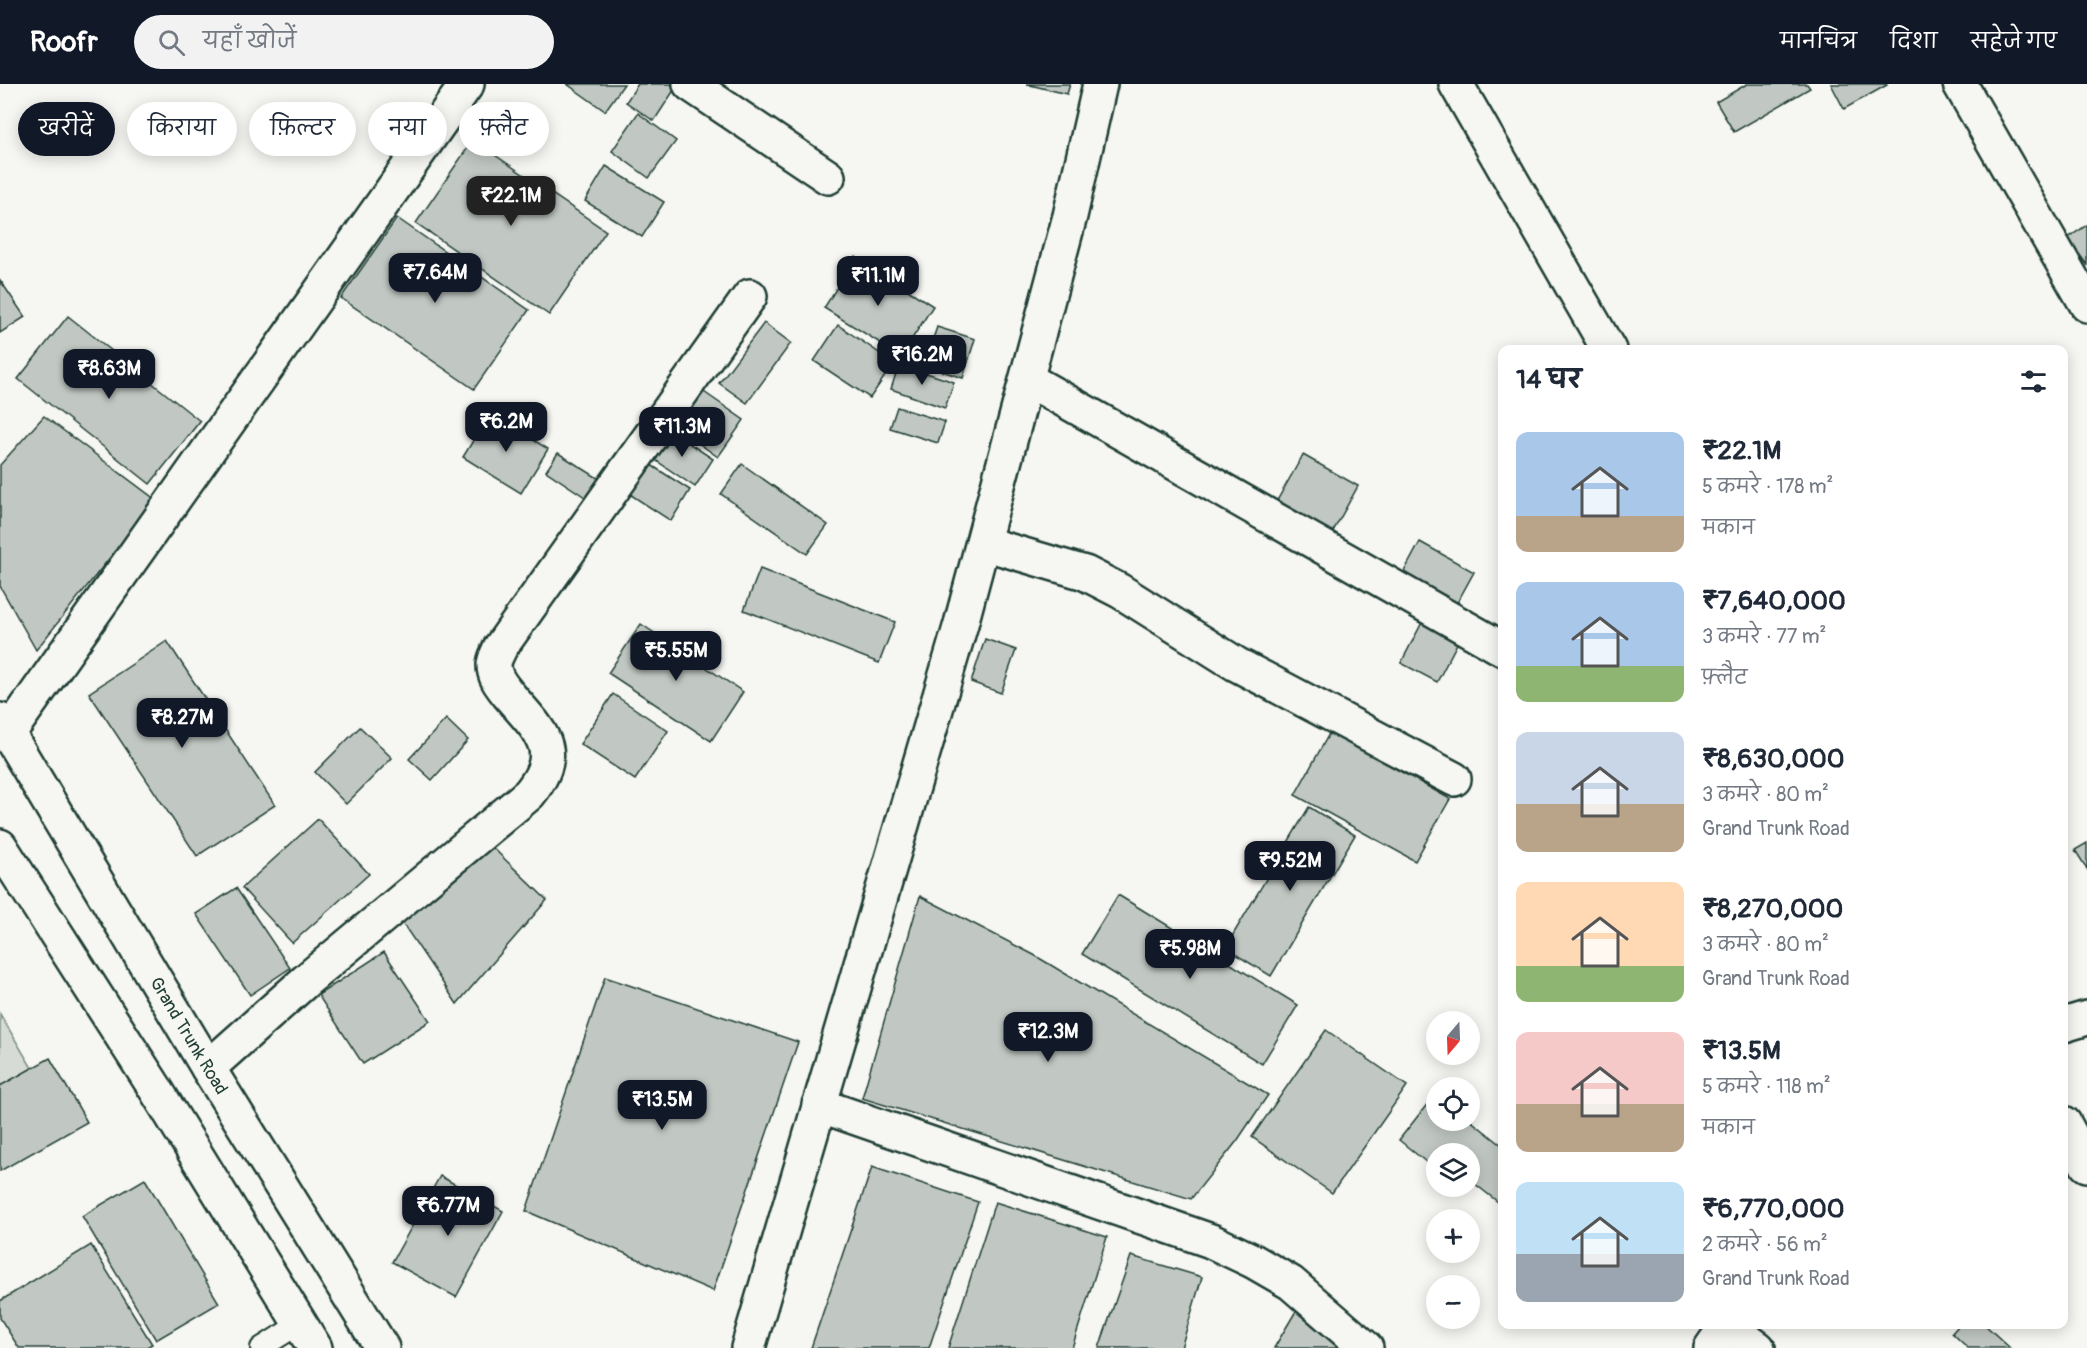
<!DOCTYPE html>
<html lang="hi">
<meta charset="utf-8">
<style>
:root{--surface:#fff;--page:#f2f2f3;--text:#1f2937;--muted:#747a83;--accent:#111827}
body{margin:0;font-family:Pangolin,"Playpen Sans Deva",sans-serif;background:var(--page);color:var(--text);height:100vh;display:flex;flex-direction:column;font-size:22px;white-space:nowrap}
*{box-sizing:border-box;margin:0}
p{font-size:20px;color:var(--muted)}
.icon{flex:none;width:33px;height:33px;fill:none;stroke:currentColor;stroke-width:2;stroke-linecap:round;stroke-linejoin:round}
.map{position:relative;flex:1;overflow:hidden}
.side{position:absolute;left:1498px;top:261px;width:570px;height:984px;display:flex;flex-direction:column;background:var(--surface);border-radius:12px;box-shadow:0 3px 15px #0003}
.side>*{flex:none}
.top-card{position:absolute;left:18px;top:18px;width:570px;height:54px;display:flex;gap:12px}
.needle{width:39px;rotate:199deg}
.controls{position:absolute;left:1426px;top:927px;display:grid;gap:12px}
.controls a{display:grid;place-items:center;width:54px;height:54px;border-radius:50%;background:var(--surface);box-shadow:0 3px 15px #0003;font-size:30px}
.price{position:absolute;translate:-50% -51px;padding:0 14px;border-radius:12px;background:var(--accent);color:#fff;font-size:20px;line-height:39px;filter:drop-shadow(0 2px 3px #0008)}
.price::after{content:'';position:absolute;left:50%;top:36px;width:18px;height:14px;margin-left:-9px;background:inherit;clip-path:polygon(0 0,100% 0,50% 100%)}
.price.on{background:#222;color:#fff}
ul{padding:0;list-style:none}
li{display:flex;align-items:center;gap:18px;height:150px;padding:0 18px}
li span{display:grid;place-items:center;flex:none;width:168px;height:120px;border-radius:12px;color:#555}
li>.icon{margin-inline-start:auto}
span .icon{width:72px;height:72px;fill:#fffc;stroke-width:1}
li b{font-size:26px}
h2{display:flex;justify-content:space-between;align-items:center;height:72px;padding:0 18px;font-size:26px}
.chip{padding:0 21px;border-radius:27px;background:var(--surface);box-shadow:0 3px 15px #0003;font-size:21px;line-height:54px}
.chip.on{background:var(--accent);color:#fff}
header{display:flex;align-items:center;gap:36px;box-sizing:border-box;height:84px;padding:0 30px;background:var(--accent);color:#fff}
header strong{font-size:28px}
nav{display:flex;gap:33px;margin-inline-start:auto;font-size:21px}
.search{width:420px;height:54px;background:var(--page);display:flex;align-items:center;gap:15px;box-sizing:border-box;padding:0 21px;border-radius:33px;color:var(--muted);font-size:22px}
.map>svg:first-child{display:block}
.green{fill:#d6dbd6;stroke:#7a8c85;stroke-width:1.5}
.building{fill:#c1c8c3;stroke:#1f3d34;stroke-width:1.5}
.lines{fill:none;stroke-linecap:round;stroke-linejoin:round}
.lane-casing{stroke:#1f3d34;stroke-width:24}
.street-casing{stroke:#1f3d34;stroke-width:38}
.highway-casing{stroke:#1f3d34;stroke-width:38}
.lane{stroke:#f6f6f2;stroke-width:20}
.street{stroke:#f6f6f2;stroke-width:33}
.highway{stroke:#f6f6f2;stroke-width:33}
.labels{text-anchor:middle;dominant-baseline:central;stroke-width:6;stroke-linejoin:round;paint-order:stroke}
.street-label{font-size:18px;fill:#1f3d34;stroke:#f6f6f2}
</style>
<header>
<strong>Roofr</strong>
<div class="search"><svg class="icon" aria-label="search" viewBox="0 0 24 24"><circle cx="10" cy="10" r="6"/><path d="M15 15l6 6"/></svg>यहाँ खोजें</div>
<nav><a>मानचित्र</a><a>दिशा</a><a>सहेजे गए</a></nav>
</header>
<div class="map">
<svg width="2087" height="1264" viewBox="0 0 2087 1264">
<rect width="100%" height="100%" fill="#f6f6f2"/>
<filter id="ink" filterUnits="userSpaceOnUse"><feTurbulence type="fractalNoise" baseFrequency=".0167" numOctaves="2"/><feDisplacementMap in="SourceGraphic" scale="12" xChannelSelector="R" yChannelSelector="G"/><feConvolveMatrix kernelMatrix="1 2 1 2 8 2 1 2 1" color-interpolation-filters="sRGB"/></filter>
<g filter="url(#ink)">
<path class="green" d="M0,930L32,984L0,1004Z"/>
<g class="building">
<path d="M567,0H624L605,27Z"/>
<path d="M638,0H678L654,37L626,18Z"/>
<path d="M1026,0H1070L1067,10Z"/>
<path d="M1747,0H1807L1810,4L1734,48L1716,18Z"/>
<path d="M1831,0H1886L1887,1L1844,25Z"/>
<path d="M638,29L676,57L649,94L612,67Z"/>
<path d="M473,56L606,147L549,231L416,139Z"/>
<path d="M606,82L664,118L642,153L585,117Z"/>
<path d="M397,134L529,226L474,305L341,214Z"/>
<path d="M2087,141V181L2068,154Z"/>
<path d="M856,173L933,222L901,272L824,224Z"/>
<path d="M0,196L25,233L0,249Z"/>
<path d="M68,232L200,337L150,400L18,295Z"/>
<path d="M764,239L791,259L747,319L719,299Z"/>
<path d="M838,241L894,279L870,314L814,277Z"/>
<path d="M937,243L975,255L963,294L924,281Z"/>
<path d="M899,280L954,298L945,324L891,305Z"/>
<path d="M701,306L744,336L718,373L676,343Z"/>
<path d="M897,323L945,338L938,359L890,344Z"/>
<path d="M490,329L548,365L521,409L463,373Z"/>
<path d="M44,332L156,416L36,566L0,502V381Z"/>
<path d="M669,346L713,375L695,403L651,373Z"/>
<path d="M558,369L601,396L588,415L546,387Z"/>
<path d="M1303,371L1358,402L1326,460L1270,429Z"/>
<path d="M648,379L690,406L671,437L628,409Z"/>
<path d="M742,380L828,441L807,470L721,410Z"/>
<path d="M1420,458L1474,488L1452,528L1398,499Z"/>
<path d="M760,485L895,538L879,579L744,526Z"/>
<path d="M1428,527L1464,546L1437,598L1401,579Z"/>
<path d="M641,540L743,608L711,657L608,589Z"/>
<path d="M985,555L1016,566L1001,609L971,598Z"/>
<path d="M167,557L275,721L197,772L89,609Z"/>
<path d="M613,610L668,647L635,696L580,660Z"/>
<path d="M446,635L468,656L432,696L409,675Z"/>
<path d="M360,643L392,674L346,720L315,688Z"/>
<path d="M1330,648L1450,715L1415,777L1295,711Z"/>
<path d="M1309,723L1355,751L1271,892L1225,864Z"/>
<path d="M318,735L369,790L292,859L242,804Z"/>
<path d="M2087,759V785L2075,766Z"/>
<path d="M490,761L547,816L457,920L399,834Z"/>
<path d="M236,804L290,884L250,911L196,830Z"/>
<path d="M1118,811L1298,921L1262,980L1082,870Z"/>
<path d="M920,812L1034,871L1268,1011L1237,1057L1191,1115L862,1014Z"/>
<path d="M384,868L430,937L363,980L318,911Z"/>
<path d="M605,893L798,958L713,1207L526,1127Z"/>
<path d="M1326,946L1407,1002L1332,1109L1252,1053Z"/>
<path d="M50,974L87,1038L0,1087V1002Z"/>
<path d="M1436,1009L1437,1036H1470L1503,1062V1122L1470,1096V1070H1437V1087L1399,1056Z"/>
<path d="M872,1083L978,1118L929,1264H811Z"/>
<path d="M440,1092L503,1127L456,1213L392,1178Z"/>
<path d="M145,1095L219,1219L156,1256L82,1132Z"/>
<path d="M995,1118L1107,1153L1072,1264H948Z"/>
<path d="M91,1161L152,1260L145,1264H19L0,1234V1217Z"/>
<path d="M1131,1172L1202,1193L1181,1264H1099Z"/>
<path d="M1296,1227L1339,1264H1274Z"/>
<path d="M1960,1240H1984L2010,1264H1968L1952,1249Z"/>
</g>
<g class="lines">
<g class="lane-casing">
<path id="lane" d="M261,1264L299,1240"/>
</g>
<g class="street-casing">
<g id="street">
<path d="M690,0L828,93"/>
<path d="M1456,0L1609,266"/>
<path d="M1960,0L2087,221"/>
<path d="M1027,295L1503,565"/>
<path d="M983,459L1085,489L1120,507L1236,580L1454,695"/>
<path d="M8,650L467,0"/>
<path d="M2064,941L2087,934"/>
<path d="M208,984L309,894L529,710C566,665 538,646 508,610C501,601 494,593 494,581C494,575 498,569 500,564L750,212"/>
<path d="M819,1021L1211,1157L1253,1177L1291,1199L1366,1264"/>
<path d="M2064,1039L2087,1081"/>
<path d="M1725,1240L1758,1264"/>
<path d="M748,1264L961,540L1070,132L1100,0"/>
<path d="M1711,1264L1727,1241"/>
</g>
</g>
<g class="highway-casing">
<g id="highway">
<path id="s1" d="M0,636L208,984L382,1264"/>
<path d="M0,762L155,1004L315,1264"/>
</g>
</g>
<use href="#lane" class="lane"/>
<use href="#street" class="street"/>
<use href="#highway" class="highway"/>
</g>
</g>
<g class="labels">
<g class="street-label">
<text stroke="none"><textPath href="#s1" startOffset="368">Grand Trunk Road</textPath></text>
</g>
</g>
</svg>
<div class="controls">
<a><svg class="needle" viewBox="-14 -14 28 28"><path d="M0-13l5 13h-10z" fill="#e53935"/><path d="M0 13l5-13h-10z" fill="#747a83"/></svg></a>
<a><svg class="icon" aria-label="locate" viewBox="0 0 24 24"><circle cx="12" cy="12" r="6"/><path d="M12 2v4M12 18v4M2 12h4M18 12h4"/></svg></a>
<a><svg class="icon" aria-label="layers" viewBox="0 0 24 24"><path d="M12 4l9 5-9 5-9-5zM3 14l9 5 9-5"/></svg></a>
<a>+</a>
<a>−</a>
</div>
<b class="price on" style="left:511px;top:143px">₹22.1M</b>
<b class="price" style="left:435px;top:220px">₹7.64M</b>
<b class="price" style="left:878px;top:223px">₹11.1M</b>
<b class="price" style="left:922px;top:302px">₹16.2M</b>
<b class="price" style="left:109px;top:316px">₹8.63M</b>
<b class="price" style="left:506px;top:369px">₹6.2M</b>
<b class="price" style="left:682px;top:374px">₹11.3M</b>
<b class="price" style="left:676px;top:598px">₹5.55M</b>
<b class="price" style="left:182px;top:665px">₹8.27M</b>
<b class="price" style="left:1290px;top:808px">₹9.52M</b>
<b class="price" style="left:1190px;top:896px">₹5.98M</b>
<b class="price" style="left:1048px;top:979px">₹12.3M</b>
<b class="price" style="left:662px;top:1047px">₹13.5M</b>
<b class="price" style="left:448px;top:1153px">₹6.77M</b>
<div class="top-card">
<a class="chip on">खरीदें</a>
<a class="chip">किराया</a>
<a class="chip">फ़िल्टर</a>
<a class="chip">नया</a>
<a class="chip">फ़्लैट</a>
</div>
<section class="side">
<h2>14 घर<svg class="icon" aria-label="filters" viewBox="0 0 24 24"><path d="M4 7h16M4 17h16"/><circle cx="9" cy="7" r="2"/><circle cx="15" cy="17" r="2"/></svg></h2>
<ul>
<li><span style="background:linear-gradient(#a9c7e8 70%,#b9a48a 0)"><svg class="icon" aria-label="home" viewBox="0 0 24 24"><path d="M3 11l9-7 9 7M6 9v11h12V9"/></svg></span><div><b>₹22.1M</b><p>5 कमरे · 178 m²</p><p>मकान</p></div></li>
<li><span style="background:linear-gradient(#a9c7e8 70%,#8fb573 0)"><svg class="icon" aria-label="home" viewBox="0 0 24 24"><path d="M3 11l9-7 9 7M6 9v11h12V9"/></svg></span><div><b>₹7,640,000</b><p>3 कमरे · 77 m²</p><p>फ़्लैट</p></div></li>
<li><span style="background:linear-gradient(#c9d6e8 60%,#b9a48a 0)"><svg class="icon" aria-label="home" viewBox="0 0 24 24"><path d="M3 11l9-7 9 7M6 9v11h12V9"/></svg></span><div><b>₹8,630,000</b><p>3 कमरे · 80 m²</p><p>Grand Trunk Road</p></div></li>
<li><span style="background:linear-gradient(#ffd9b3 70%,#8fb573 0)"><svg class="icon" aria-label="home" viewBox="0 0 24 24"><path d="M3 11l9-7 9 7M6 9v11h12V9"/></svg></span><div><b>₹8,270,000</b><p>3 कमरे · 80 m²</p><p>Grand Trunk Road</p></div></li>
<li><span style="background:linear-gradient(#f6c9c9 60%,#b9a48a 0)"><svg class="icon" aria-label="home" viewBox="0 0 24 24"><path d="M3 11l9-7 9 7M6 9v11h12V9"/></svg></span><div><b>₹13.5M</b><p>5 कमरे · 118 m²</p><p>मकान</p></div></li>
<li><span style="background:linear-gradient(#bfe0f5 60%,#9aa5b1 0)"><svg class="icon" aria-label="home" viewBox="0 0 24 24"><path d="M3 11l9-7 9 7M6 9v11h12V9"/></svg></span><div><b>₹6,770,000</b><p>2 कमरे · 56 m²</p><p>Grand Trunk Road</p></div></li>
</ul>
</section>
</div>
